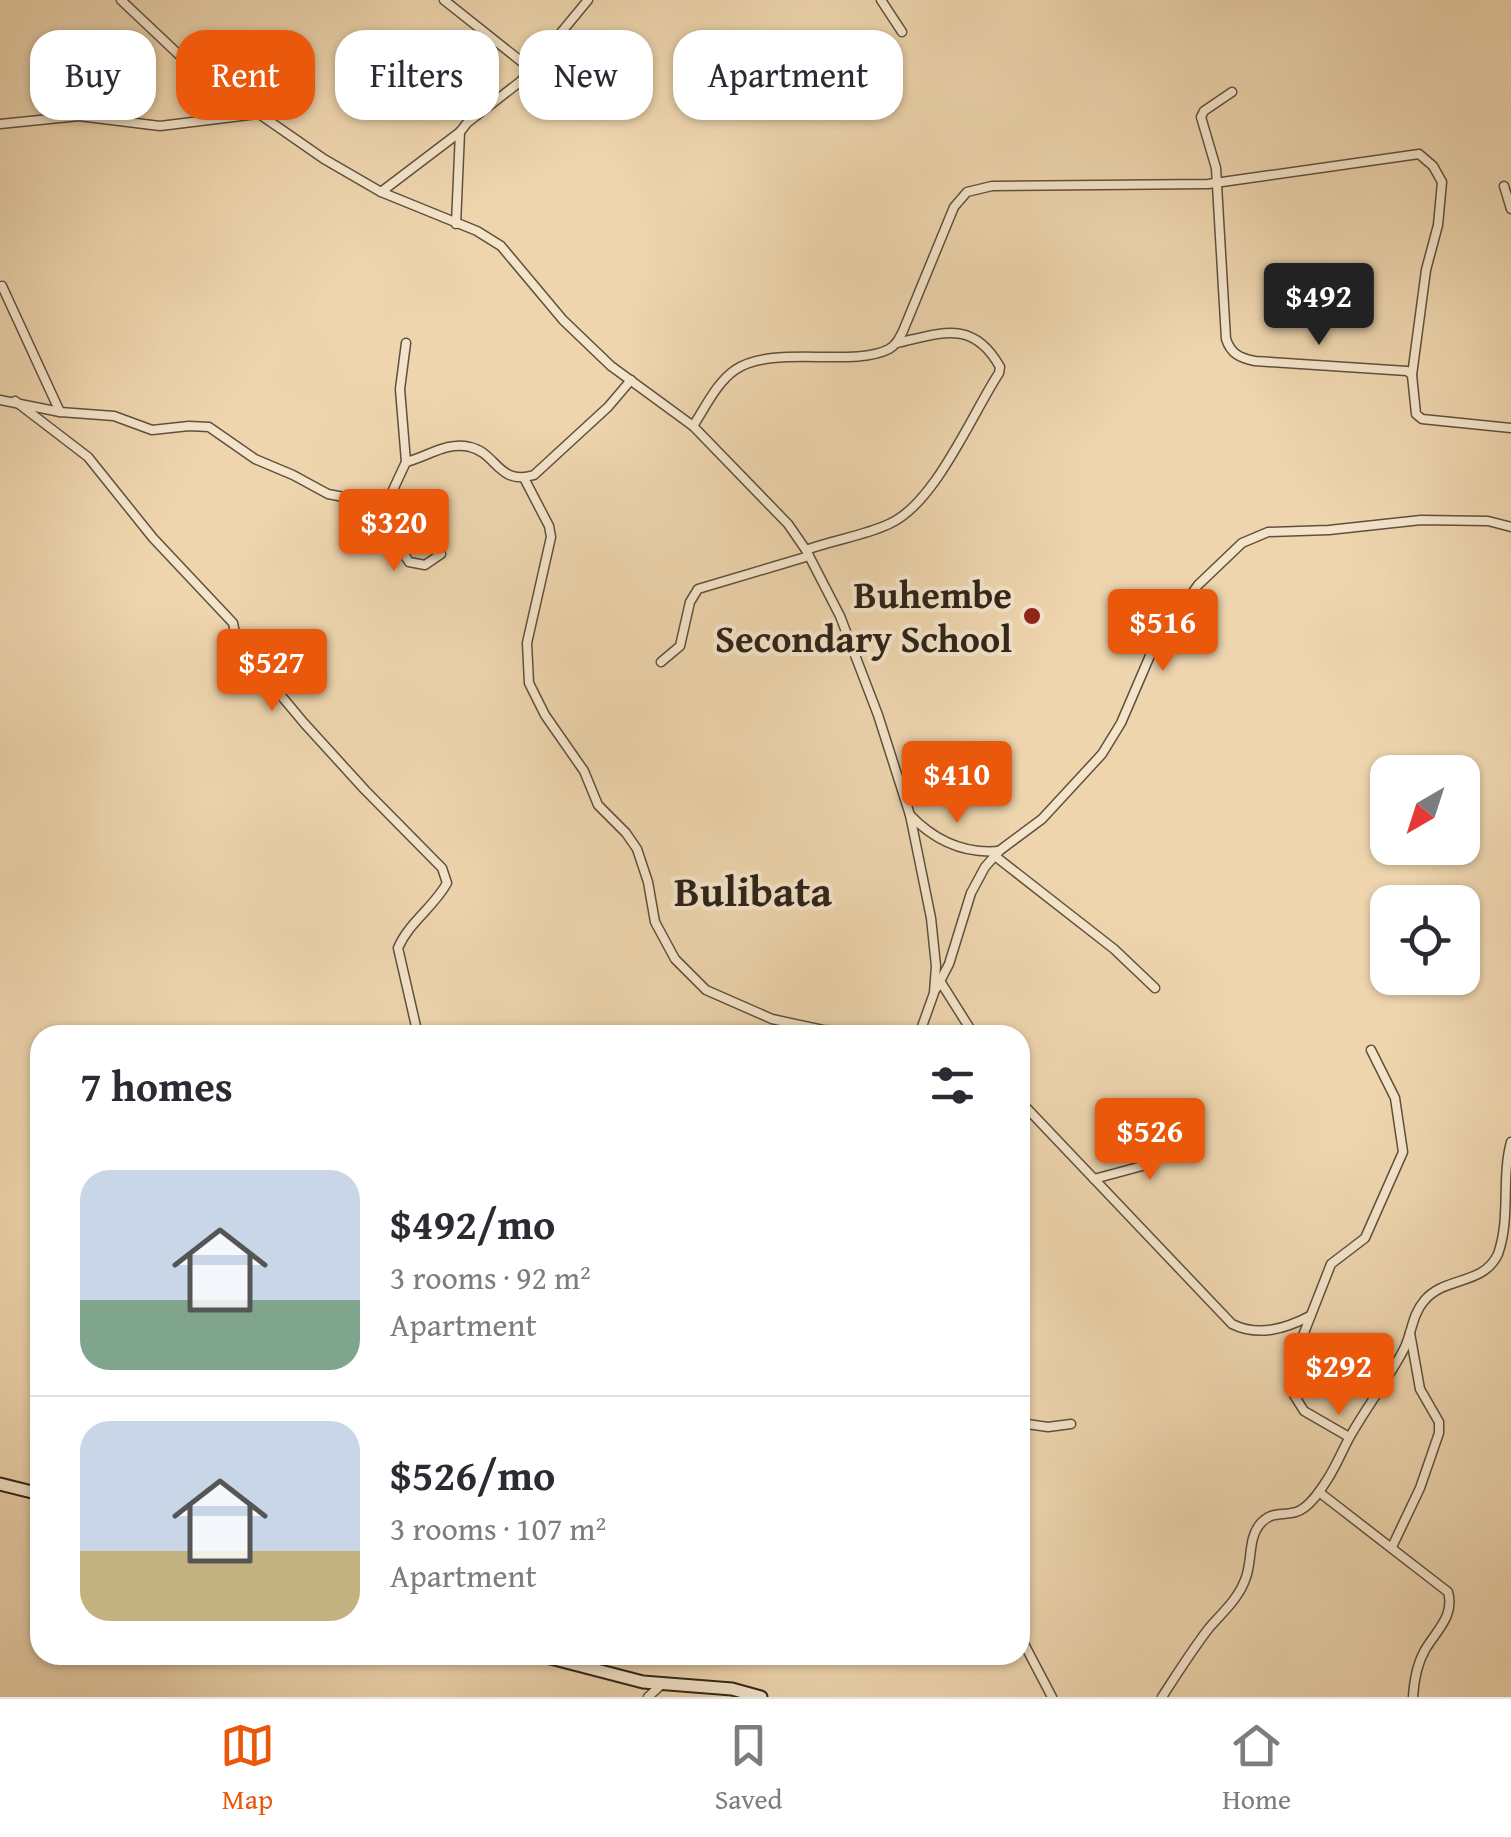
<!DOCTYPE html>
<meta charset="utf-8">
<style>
:root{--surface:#fff;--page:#f7f7f7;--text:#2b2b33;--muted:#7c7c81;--line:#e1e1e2;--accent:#ea580c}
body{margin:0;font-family:"Gentium Book Plus",serif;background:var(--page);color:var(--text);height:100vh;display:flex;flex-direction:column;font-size:38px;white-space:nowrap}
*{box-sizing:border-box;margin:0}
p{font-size:32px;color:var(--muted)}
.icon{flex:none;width:55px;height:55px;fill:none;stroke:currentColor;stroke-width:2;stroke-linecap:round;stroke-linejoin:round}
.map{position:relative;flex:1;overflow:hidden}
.details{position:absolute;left:30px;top:1025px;width:1000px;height:640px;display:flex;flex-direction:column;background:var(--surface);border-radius:30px;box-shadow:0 2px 8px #0004}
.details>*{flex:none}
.guide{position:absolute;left:30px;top:30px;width:1000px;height:90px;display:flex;gap:20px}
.needle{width:65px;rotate:219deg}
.controls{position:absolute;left:1370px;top:755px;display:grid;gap:20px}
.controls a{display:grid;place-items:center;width:110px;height:110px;border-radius:20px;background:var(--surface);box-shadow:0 2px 8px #0004;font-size:50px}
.price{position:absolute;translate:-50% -85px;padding:0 22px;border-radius:10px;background:var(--accent);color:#fff;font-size:32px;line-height:65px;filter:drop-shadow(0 2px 5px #0008)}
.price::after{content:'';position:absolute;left:50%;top:60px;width:30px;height:22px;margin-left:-15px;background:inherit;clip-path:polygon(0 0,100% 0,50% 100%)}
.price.active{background:#222;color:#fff}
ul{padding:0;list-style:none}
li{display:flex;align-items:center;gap:30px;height:250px;padding:0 50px}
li+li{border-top:2px solid var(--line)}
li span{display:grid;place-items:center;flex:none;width:280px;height:200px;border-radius:30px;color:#555}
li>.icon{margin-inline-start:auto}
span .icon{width:120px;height:120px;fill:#fffc;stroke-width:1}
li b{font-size:42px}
h2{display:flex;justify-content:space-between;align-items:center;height:120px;padding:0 50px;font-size:42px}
.pill{padding:0 35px;border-radius:30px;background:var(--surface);box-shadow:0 2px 8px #0004;font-size:35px;line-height:90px}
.pill.active{background:var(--accent);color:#fff}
.menu{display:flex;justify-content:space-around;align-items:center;height:140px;border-top:2px solid var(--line);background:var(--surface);font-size:28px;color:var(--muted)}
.menu a{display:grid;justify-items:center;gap:5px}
.menu .active{color:var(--accent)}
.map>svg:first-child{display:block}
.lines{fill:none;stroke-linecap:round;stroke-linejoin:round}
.street-casing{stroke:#5f503e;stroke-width:11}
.secondary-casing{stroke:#2f2419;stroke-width:15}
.street{stroke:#f4e4ca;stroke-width:8}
.secondary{stroke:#f4e4ca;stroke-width:11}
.poi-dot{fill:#8f2418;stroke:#f4e4ca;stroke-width:4}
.labels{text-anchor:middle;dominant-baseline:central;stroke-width:8;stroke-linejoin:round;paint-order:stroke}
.poi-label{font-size:38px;font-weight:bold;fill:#2f2419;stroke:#f4e4ca;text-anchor:end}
.quarter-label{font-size:42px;font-weight:bold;fill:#2f2419;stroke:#f4e4ca}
</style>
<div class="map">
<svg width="1511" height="1697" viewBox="0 0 1511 1697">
<rect width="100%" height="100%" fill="#eed5ae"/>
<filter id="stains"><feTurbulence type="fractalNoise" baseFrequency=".002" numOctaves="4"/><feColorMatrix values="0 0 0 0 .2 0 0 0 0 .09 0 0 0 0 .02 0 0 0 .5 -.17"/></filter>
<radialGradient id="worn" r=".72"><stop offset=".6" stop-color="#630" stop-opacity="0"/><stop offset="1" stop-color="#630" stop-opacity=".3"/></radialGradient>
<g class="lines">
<g class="street-casing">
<g id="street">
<path d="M121,0L193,68L324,159L381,192L477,231L501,246L563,320L611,366L693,426L788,524L806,550L840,616L878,715L910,815L931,918L936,966L934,993L919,1035"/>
<path d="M444,0L532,70"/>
<path d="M881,0L902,32"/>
<path d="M1232,92L1204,111L1201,117L1216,168L1226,339C1231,354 1240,358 1255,361L1407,371L1412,375L1416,414L1422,419L1511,428"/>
<path d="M0,124L79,116L160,126L257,114"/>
<path d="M1504,186L1511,209"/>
<path d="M381,192L460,132"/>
<path d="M456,224L460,132L467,123L521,81L588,0"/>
<path d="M2,286L60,412"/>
<path d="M0,400L60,412L114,416L152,430L189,426L209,427L255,459L293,475L328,494L386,505L406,462L400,389L406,343"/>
<path d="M15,401L88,457L153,538L233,623L237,643L304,723L365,790L442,868L447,883C434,907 409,922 398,948L418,1035"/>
<path d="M693,426C705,408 717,382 735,370C772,344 853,368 889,349C896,345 899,339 903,331L954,207L967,192L992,186L1208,184L1419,154L1433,166L1442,182L1438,225L1426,270L1412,375"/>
<path d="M406,462C427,457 447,441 470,447C497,453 498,486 534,475L608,407L631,380"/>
<path d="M524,478L549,526L551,537L527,643L529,683L545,715L584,771L598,805L626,833L637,849L648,882L655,922L675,959L706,990L772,1019L823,1030L905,1035"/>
<path d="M382,505L392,535L409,562L425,565L441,554"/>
<path d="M806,550C833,540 863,536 889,524C935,504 972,414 999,373L1000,367C973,319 942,333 897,343"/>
<path d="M661,662L680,646L690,602L698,589L809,556"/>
<path d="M910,815C934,840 964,854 999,851"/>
<path d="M995,856L1114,949L1155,988"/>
<path d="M940,981L974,1035"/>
<path d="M936,989L949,964L971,893L985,867L999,851L1042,819L1102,754L1121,723L1155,644L1198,585L1242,543L1268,532L1329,530L1421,520L1488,521L1511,527"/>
<path d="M1020,1101L1232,1324C1258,1337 1285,1329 1310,1316"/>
<path d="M1094,1179L1146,1165L1188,1142"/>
<path d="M1020,1423L1048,1427L1071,1424"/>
<path d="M1349,1437L1304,1411L1294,1395L1293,1361L1331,1264L1365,1238L1403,1152L1395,1098L1371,1050"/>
<path d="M1319,1492L1448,1592C1455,1616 1436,1631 1425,1650C1417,1664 1414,1681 1413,1697"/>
<path d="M1392,1547L1420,1488L1439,1433V1422L1420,1389L1410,1333"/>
<path d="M1020,1636L1052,1697"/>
<path d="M648,1697L661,1685"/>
<path d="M1162,1697C1177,1674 1192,1650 1209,1628C1222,1613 1238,1599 1245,1580C1253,1562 1247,1538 1261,1523C1272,1511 1282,1516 1296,1512C1309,1508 1320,1491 1327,1480C1337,1465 1343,1448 1352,1433C1368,1405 1389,1378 1404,1349C1412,1333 1412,1315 1424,1301C1444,1276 1483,1286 1498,1254C1511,1217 1501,1179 1511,1142"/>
</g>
</g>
<g class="secondary-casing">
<g id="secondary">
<path d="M0,1484L40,1494"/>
<path d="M539,1655L643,1682L732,1689L761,1697"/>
</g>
</g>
<use href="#street" class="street"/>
<use href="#secondary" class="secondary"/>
</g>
<circle class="poi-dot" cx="1032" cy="616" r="10"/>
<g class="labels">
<g class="poi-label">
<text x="1012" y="594">Buhembe<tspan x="1012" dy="44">Secondary School</tspan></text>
</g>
<g class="quarter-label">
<text x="753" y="890">Bulibata</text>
</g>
</g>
<rect width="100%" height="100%" filter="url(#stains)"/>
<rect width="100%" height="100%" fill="url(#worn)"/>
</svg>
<div class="controls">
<a><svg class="needle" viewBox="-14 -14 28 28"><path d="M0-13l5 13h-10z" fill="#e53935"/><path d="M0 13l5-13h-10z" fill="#7c7c81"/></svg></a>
<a><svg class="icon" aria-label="locate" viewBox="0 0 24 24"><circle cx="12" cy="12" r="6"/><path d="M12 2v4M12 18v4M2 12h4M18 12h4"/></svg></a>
</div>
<b class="price active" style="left:1319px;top:348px">$492</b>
<b class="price" style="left:394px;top:574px">$320</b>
<b class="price" style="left:1163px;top:674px">$516</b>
<b class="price" style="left:272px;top:714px">$527</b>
<b class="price" style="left:957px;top:826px">$410</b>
<b class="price" style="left:1150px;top:1183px">$526</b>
<b class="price" style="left:1339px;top:1418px">$292</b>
<div class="guide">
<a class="pill">Buy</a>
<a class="pill active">Rent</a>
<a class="pill">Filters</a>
<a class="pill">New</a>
<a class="pill">Apartment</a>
</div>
<section class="details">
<h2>7 homes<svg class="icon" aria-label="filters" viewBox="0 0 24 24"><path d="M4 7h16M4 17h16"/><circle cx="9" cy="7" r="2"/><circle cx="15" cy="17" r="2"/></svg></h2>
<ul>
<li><span style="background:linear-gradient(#c9d6e8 65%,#7fa58c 0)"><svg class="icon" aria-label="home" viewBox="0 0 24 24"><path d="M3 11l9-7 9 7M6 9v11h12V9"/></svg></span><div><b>$492/mo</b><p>3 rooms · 92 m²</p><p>Apartment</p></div></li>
<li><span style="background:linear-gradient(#c9d6e8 65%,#c2b280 0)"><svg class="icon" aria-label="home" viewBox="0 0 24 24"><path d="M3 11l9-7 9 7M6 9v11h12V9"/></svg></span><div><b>$526/mo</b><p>3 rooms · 107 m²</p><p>Apartment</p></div></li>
</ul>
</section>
</div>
<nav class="menu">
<a class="active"><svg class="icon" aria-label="map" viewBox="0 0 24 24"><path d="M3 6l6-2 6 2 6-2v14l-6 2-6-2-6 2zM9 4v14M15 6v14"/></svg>Map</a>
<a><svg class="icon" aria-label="saved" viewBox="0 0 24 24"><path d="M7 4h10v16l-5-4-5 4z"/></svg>Saved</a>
<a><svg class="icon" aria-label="home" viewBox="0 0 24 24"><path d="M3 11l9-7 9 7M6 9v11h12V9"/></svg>Home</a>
</nav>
